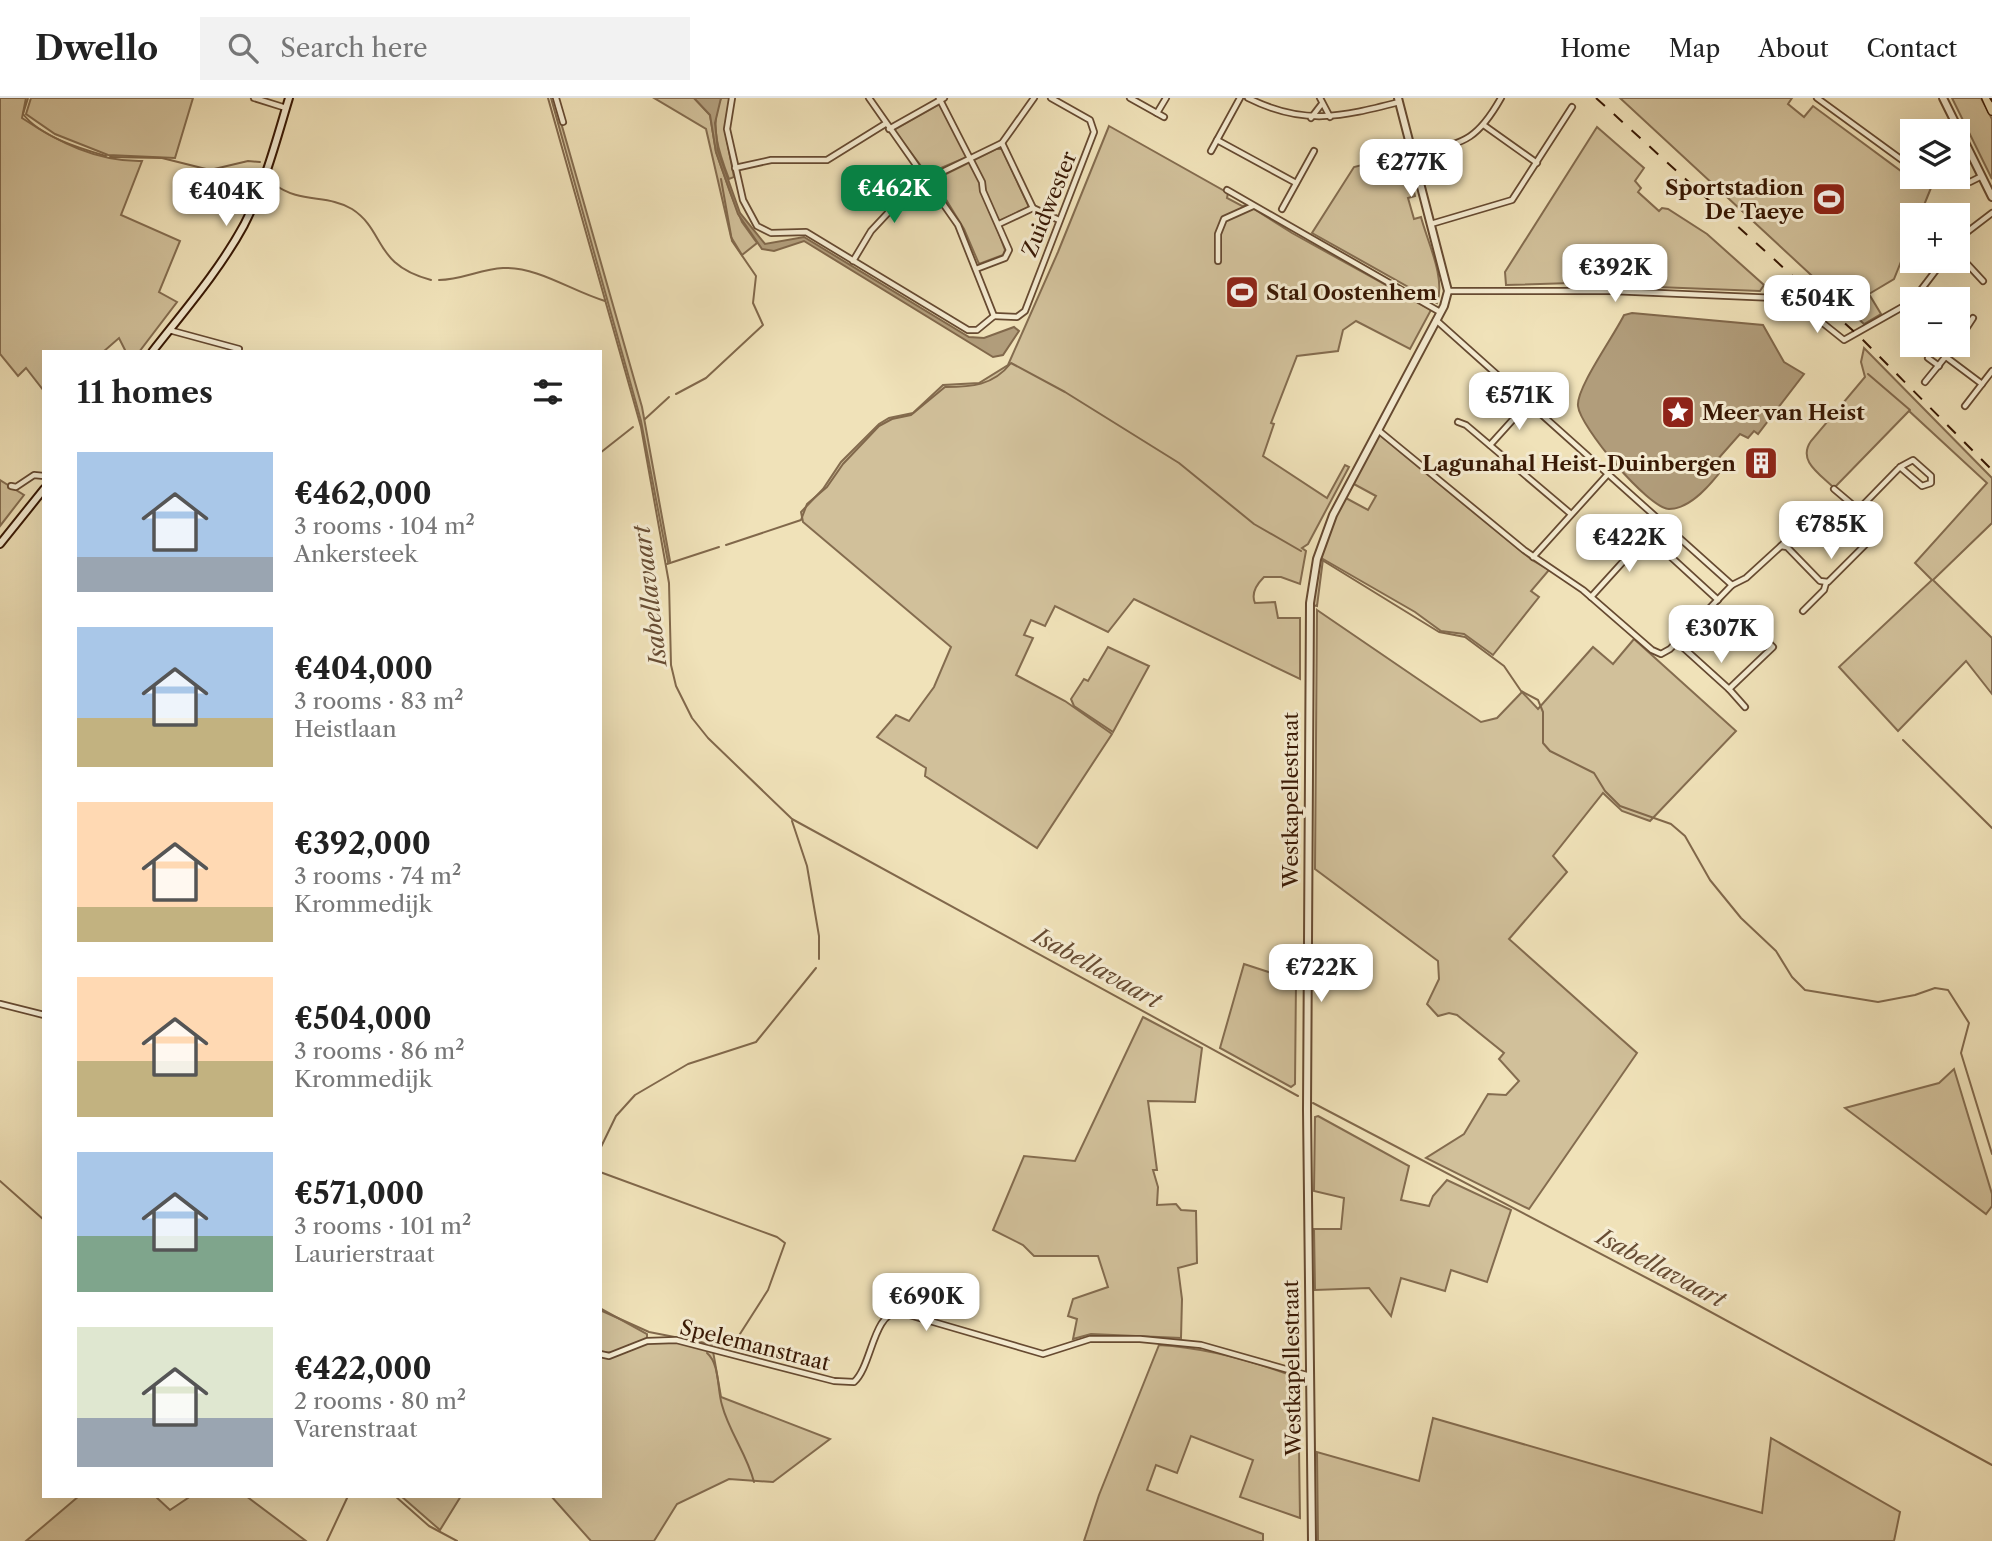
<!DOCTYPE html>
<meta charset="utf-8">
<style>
:root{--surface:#fff;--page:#f2f2f2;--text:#222;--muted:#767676;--line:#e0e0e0;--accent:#0b8043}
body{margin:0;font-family:"Libre Caslon Text",serif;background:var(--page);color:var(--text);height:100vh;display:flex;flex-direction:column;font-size:26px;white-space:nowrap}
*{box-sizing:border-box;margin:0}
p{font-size:23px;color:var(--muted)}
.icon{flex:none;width:38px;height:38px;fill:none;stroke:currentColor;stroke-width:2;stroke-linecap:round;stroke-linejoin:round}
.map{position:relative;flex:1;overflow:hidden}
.drawer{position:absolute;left:42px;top:252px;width:560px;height:1148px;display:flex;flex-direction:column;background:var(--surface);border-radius:0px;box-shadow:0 7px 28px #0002}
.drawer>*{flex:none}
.fabs{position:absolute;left:1900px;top:21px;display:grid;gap:14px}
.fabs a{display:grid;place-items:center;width:70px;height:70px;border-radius:0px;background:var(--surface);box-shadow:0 7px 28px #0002;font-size:35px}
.price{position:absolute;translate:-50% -60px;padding:0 16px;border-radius:14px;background:#fff;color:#222;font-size:23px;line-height:46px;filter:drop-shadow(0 2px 4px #0008)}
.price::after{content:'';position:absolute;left:50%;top:42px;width:21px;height:16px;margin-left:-10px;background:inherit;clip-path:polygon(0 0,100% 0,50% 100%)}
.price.selected{background:var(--accent);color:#fff}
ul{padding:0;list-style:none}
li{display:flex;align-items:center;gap:21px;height:175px;padding:0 35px}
li span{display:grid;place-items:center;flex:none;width:196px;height:140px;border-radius:0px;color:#555}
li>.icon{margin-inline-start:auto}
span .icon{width:84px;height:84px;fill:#fffc;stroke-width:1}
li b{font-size:30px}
h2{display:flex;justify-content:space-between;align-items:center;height:84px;padding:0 35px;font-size:30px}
header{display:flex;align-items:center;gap:42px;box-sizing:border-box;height:98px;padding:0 35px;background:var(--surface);border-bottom:2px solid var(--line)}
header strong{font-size:33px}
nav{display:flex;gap:38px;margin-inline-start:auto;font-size:24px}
.search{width:490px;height:63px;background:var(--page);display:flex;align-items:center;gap:18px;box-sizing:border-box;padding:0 24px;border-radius:0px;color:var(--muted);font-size:26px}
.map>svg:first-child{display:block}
.green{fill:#d1c09a;stroke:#846c4f;stroke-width:2}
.water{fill:#b19d7b;stroke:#81684b;stroke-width:2}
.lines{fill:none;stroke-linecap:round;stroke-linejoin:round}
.stream{stroke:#81684b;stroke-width:2}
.minor-casing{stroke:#664a31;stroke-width:8}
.tertiary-casing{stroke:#664a31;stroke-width:10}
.secondary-casing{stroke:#381804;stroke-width:10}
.primary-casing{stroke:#381804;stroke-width:10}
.minor{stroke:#f5ecd2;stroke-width:4.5}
.tertiary{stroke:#f5ecd2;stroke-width:6}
.secondary{stroke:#f5ecd2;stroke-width:6}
.primary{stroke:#f0e2b9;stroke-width:7}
.tram{stroke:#381804;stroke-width:2}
.rail{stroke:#381804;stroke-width:2;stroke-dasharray:12 12;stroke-linecap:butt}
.labels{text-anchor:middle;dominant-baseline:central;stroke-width:6;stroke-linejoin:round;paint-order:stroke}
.poi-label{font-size:21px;font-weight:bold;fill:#381804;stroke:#f5ecd2;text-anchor:end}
.street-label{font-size:21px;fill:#381804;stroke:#f5ecd2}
.water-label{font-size:23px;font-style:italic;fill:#684d34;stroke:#f5ecd2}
</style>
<header>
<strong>Dwello</strong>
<div class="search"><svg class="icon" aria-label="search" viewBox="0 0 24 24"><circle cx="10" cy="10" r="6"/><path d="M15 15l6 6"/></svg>Search here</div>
<nav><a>Home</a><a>Map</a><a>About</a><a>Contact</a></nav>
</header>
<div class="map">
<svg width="1992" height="1443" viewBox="0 0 1992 1443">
<rect width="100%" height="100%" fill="#f0e2b9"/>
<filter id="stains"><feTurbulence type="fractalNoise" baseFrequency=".00286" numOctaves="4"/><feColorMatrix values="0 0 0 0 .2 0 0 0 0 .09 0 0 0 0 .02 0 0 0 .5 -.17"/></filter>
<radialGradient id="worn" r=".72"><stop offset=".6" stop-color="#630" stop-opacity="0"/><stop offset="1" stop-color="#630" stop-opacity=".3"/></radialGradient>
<g class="green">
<path d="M0,0H26L22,20C58,44 97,64 142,63L121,117L180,143L159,194L177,204L139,254H126L119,240L103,254H44V293L26,270L18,278L0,256Z"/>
<path d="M31,0H193L175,60L108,57L55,36L26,16Z"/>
<path d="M551,0H554L642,309L670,463L668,464L641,323Z"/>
<path d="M654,0H694L710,17L716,54L730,94L742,124L757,145L742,157L731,139L706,31Z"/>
<path d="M721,0H730L725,32L734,79L729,81C719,55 709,27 721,0Z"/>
<path d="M1620,0H1792L1788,6L1804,19L1813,8L1901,73L1933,85L1920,117H1913V134L1894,181L1869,196L1881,216L1864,226Z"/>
<path d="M1952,0H1981L1992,21V81Z"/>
<path d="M940,6L967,59L927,76L894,32Z"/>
<path d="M1109,28L1228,95L1227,100L1242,108L1248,107L1292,135L1431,212L1410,251L1356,223L1343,232L1338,253L1297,258L1271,325L1274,326L1263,358L1327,400L1345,367L1349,369L1308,446L1302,450L1306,453L1300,486L1281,479H1264C1257,486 1251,496 1255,505L1275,504L1278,520H1300V581L1134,501L1108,534L1055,508L1045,528L1031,522L1024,537L1033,540L1016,577L1065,603L1112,636L1037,750L925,678L926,670L877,639L896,617L909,623L934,589L951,549L803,424L801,414L823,391L841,364L879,326L889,320L913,315L943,287L979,285L1008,267L1058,154Z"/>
<path d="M1597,29L1644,70L1635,83L1641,90L1638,94L1659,113L1662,110L1668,111L1707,136L1764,187L1760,193L1605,187L1604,184L1506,187L1505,174Z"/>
<path d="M996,51H1002L1029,109L995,125L1005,152L1003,157L979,166L964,131L934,82Z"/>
<path d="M1405,56L1415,98L1408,100L1414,121L1421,119C1427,143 1446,180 1437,205L1312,135L1354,69Z"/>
<path d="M1864,250L1992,380V425L1933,482L1992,540V596L1966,563L1898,633L1839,569L1932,482L1915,465L1987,385L1909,313L1834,390C1820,376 1797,363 1811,343L1865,279L1861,264Z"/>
<path d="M1380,337L1532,462L1549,472L1531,493L1539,499L1493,557L1464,536L1441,533L1415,514L1323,461L1317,508L1312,507L1322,454L1344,399L1368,412L1376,398L1352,385L1377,338Z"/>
<path d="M0,382L24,397L0,428Z"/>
<path d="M1317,512L1481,624L1497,620L1522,594L1538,611L1593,549L1613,566L1634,541L1736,633L1650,723L1622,713L1603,695L1553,758L1567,774L1509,841L1637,955L1529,1111L1426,1060L1464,1036L1488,996L1506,997L1519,983L1499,961L1504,955L1457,917L1449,915L1438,918L1427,906L1439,881L1438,863L1315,771Z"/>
<path d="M1108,549L1149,568L1113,634L1074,608L1071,601L1084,581L1088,583Z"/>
<path d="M1244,866L1296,883L1295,986L1291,989L1220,950Z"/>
<path d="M1143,919L1202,950L1195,1004L1148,1003L1157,1072H1153L1158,1089L1157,1107L1176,1106L1181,1112L1196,1113L1197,1165L1178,1170L1182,1201L1181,1240L1091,1236L1073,1241L1077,1221L1068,1218L1073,1201L1108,1189L1098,1158H1034L1023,1147L993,1132L1024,1058L1075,1063Z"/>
<path d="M1954,971L1992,1096V1108L1986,1116L1845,1010L1939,985Z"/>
<path d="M1318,1018L1409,1068L1401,1102L1429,1108L1433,1098L1447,1082L1511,1112L1487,1184L1451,1172L1445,1193L1401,1180L1391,1218L1369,1190L1315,1192L1314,1131H1341L1344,1100L1314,1093L1315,1019Z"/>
<path d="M600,1210L647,1236V1241L613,1255L600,1254Z"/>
<path d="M670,1242L713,1253L721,1299L830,1341L773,1384L729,1381L677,1406L654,1443H591L551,1398H600V1258L605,1260L647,1244Z"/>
<path d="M1159,1247C1207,1250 1254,1263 1298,1280L1300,1420L1240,1399L1253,1362L1191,1338L1177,1375L1156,1367L1147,1392L1263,1436V1443H1084L1099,1397Z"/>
<path d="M1433,1320L1762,1415L1771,1340L1900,1414L1894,1443H1318L1317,1354L1419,1383Z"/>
<path d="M79,1398H155L170,1412L191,1398H246L306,1443H26Z"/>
<path d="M401,1398H461L440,1432Z"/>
</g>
<g class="water">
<path d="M694,0H721L715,25L718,53L740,115L765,146L804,139L969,239L984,240L1014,229L1019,233L1003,257L993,259L804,143L774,153L762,151L738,116L716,54L710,17Z"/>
<path d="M1632,215L1763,227L1784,264L1804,276L1758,336L1754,333L1748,340L1740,336L1717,362L1724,369C1712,385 1691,411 1669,411C1648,410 1580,329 1578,308C1576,290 1614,238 1624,217Z"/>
</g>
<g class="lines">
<g class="stream">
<path d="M28,0L23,16C41,39 79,50 106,58"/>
<path d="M548,0L641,329L669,485L671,567L676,588L692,620L708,640L792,721L1298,998"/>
<path d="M110,59L162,60L210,72L248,63L260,64"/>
<path d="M274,86C300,106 327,96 352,111C386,133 373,167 431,182"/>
<path d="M439,182C461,182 481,171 503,170C539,169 571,193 605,203"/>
<path d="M1868,276L1910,312"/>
<path d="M676,296L706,280L763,227L753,205L756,178L732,143L721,81"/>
<path d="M645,321L669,299"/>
<path d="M600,355L633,329"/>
<path d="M726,447L801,422L807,406L827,389L843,366L879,328L892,321L911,317L945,289C971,289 993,288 1011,265L1065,294L1179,365L1254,426L1301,453"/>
<path d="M1322,462L1439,534L1465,539L1504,568L1521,593L1538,602L1543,614V645L1550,653L1594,675L1605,693L1620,708L1671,726L1685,738L1710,782L1741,820L1776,853L1792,879L1805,892L1878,904L1915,897L1935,890L1948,892L1969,925L1961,955L1992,1056"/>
<path d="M667,466L719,449"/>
<path d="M1903,642L1992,730"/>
<path d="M792,723L807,768L819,838V861"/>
<path d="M1313,1005L1685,1200L1992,1367"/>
<path d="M600,1051L616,1018L635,997L688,966L756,944L816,870"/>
<path d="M600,1074L777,1139L785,1145L768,1192L731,1250L649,1234L600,1212"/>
<path d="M0,1083L44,1122"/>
<path d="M707,1255C720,1266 717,1291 722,1307C729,1334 747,1356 754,1384"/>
<path d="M395,1398L429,1428L457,1443"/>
<path d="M327,1443L348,1398"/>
</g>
<g class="minor-casing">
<g id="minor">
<path d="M254,0L286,10"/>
<path d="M556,0L563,24"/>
<path d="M732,0L727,31L743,102L757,128L771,135L806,134L968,232H977L994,218"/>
<path d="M869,0L958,127L994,218"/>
<path d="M939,0L982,84L983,93L1009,152L1005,160L976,171"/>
<path d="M1130,0L1164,19"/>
<path d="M1248,0C1304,28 1341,19 1399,4"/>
<path d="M1320,0L1330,19"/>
<path d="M1817,0L1913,70"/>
<path d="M1157,15L1166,0"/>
<path d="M1311,20L1321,7"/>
<path d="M1485,28L1537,65"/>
<path d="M889,31L944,0"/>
<path d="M1217,42L1296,85"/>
<path d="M1002,45L1033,110L1059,122"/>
<path d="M1211,53L1240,0"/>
<path d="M1413,57C1462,44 1475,46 1501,0"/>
<path d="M735,70L771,62H827L885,26"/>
<path d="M1947,79L1970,84L1980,79"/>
<path d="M1227,92L1440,214"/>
<path d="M1282,111L1314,53"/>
<path d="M999,126L1033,110"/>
<path d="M1431,126L1512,102L1572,9"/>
<path d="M1958,141L1992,115"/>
<path d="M1958,156L1983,183"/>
<path d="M853,163L871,133L899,103L934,78L1002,45L1034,0"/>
<path d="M1218,163V136L1224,121L1253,108"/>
<path d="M1448,193H1612L1776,200L1804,210L1844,242L1913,203"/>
<path d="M1914,201L1943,163"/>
<path d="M1904,209L1913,224"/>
<path d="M994,218L1017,219L1025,213L1094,34L1090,22L1051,0"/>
<path d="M1436,222L1732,487"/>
<path d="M1913,230V244"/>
<path d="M169,232L239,251"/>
<path d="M1958,243L1973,220"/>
<path d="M1946,259L1982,286"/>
<path d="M1928,260L1939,268"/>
<path d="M1925,284L1955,247"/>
<path d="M1965,308L1992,273"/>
<path d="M1458,324L1466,327L1571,416"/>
<path d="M1378,332L1524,452L1583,492L1652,552L1661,556L1670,551L1732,487L1746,480L1781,448L1787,449L1820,483L1828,484L1875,437L1876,431L1862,416L1861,409L1900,369L1922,388L1931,385V378L1913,362L1900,369"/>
<path d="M1490,347L1528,305"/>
<path d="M11,388L16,389L34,377L44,378"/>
<path d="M1834,391L1860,413"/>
<path d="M1647,437L1718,502"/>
<path d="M1781,448L1817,411"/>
<path d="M1533,459L1608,376"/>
<path d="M1591,499L1660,423"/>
<path d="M1803,513L1824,492L1826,485"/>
<path d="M1677,544L1729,591L1773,549L1768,544"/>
<path d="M1729,591L1745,609"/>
<path d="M0,906L44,917"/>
<path d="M600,1256L609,1258L647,1243L676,1242L834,1283L854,1284C872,1268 873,1214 899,1214L1043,1256L1090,1241H1140L1201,1247L1310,1278"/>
</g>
</g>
<g class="tertiary-casing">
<g id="tertiary">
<path d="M1943,0L1992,99"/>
<path d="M1312,1443L1307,1012L1310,505L1317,461L1333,417L1444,208L1448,193L1398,0"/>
</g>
</g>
<g class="secondary-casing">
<g id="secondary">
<path d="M152,254C184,213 219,173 244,127C265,86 276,43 289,0"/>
<path d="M0,446L44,391"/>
</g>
</g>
<g class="primary-casing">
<path id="primary" d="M1986,0L1992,13"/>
</g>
<use href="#minor" class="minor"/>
<use href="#tertiary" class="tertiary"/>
<use href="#secondary" class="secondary"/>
<use href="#primary" class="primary"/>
<path class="tram" d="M1990,0L1992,3"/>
<path class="rail" d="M1596,0L1861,240L1992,372"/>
</g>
<defs>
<g id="stadium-square" transform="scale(1.75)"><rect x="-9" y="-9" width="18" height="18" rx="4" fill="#8f2418" stroke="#f5ecd2"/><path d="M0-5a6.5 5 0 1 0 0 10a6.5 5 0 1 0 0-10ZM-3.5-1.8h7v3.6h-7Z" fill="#fff"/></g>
<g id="sight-square" transform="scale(1.75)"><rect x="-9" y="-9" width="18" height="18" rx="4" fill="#8f2418" stroke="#f5ecd2"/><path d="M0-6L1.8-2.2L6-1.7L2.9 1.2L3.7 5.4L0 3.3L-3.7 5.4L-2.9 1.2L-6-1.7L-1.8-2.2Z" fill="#fff"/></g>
<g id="building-square" transform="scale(1.75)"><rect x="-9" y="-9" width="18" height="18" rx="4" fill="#8f2418" stroke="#f5ecd2"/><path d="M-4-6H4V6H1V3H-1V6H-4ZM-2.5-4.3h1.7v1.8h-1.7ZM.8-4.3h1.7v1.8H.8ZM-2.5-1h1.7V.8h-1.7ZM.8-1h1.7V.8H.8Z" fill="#fff"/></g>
</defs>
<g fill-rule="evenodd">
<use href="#stadium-square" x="1829" y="101"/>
<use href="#stadium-square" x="1242" y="194"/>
<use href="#sight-square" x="1678" y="314"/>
<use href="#building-square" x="1761" y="365"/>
</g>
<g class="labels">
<g class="poi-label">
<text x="1804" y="89">Sportstadion<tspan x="1804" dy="24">De Taeye</tspan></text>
<text x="1266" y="194" text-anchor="start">Stal Oostenhem</text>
<text x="1702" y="314" text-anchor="start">Meer van Heist</text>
<text x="1736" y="365">Lagunahal Heist-Duinbergen</text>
</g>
<g class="street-label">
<text transform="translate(1049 106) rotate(-68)">Zuidwester</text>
<text transform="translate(1290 702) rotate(-90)">Westkapellestraat</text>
<text transform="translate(755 1247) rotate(14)">Spelemanstraat</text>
<text transform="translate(1292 1270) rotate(-91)">Westkapellestraat</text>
</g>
<g class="water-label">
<text transform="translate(650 498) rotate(-97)">Isabellavaart</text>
<text transform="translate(1097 870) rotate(29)">Isabellavaart</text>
<text transform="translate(1661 1170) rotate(28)">Isabellavaart</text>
</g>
</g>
<rect width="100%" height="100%" filter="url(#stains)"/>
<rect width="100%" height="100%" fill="url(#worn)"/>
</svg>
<div class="fabs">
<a><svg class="icon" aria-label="layers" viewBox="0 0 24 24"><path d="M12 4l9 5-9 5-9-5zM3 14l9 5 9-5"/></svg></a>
<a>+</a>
<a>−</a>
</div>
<b class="price" style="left:1411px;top:101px">€277K</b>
<b class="price selected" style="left:894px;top:127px">€462K</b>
<b class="price" style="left:226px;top:130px">€404K</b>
<b class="price" style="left:1615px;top:206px">€392K</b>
<b class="price" style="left:1817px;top:237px">€504K</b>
<b class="price" style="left:1519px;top:334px">€571K</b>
<b class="price" style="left:1831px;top:463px">€785K</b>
<b class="price" style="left:1629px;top:476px">€422K</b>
<b class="price" style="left:1721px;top:567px">€307K</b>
<b class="price" style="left:1321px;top:906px">€722K</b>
<b class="price" style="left:926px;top:1235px">€690K</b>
<section class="drawer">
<h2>11 homes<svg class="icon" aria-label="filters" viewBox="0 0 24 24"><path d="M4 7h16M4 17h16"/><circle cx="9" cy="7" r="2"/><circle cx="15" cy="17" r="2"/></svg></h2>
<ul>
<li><span style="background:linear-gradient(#a9c7e8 75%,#9aa5b1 0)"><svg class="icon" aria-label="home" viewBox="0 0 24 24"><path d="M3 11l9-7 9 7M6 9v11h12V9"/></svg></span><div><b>€462,000</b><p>3 rooms · 104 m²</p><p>Ankersteek</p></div></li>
<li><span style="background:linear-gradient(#a9c7e8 65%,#c2b280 0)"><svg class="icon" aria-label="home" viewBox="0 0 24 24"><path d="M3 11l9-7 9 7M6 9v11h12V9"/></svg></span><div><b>€404,000</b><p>3 rooms · 83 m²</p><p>Heistlaan</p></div></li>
<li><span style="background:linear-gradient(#ffd9b3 75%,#c2b280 0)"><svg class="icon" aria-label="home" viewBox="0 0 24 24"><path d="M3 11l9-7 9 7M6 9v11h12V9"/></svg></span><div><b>€392,000</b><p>3 rooms · 74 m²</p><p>Krommedijk</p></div></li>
<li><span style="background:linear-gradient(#ffd9b3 60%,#c2b280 0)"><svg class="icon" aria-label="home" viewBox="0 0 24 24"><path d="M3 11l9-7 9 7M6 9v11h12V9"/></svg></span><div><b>€504,000</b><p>3 rooms · 86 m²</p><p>Krommedijk</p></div></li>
<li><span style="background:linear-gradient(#a9c7e8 60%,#7fa58c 0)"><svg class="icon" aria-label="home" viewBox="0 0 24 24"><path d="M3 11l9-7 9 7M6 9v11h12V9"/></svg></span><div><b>€571,000</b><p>3 rooms · 101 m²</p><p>Laurierstraat</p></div></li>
<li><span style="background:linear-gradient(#dfe7d0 65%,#9aa5b1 0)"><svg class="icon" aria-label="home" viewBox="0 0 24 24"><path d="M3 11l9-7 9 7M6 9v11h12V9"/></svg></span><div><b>€422,000</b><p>2 rooms · 80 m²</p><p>Varenstraat</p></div></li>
</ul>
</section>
</div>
